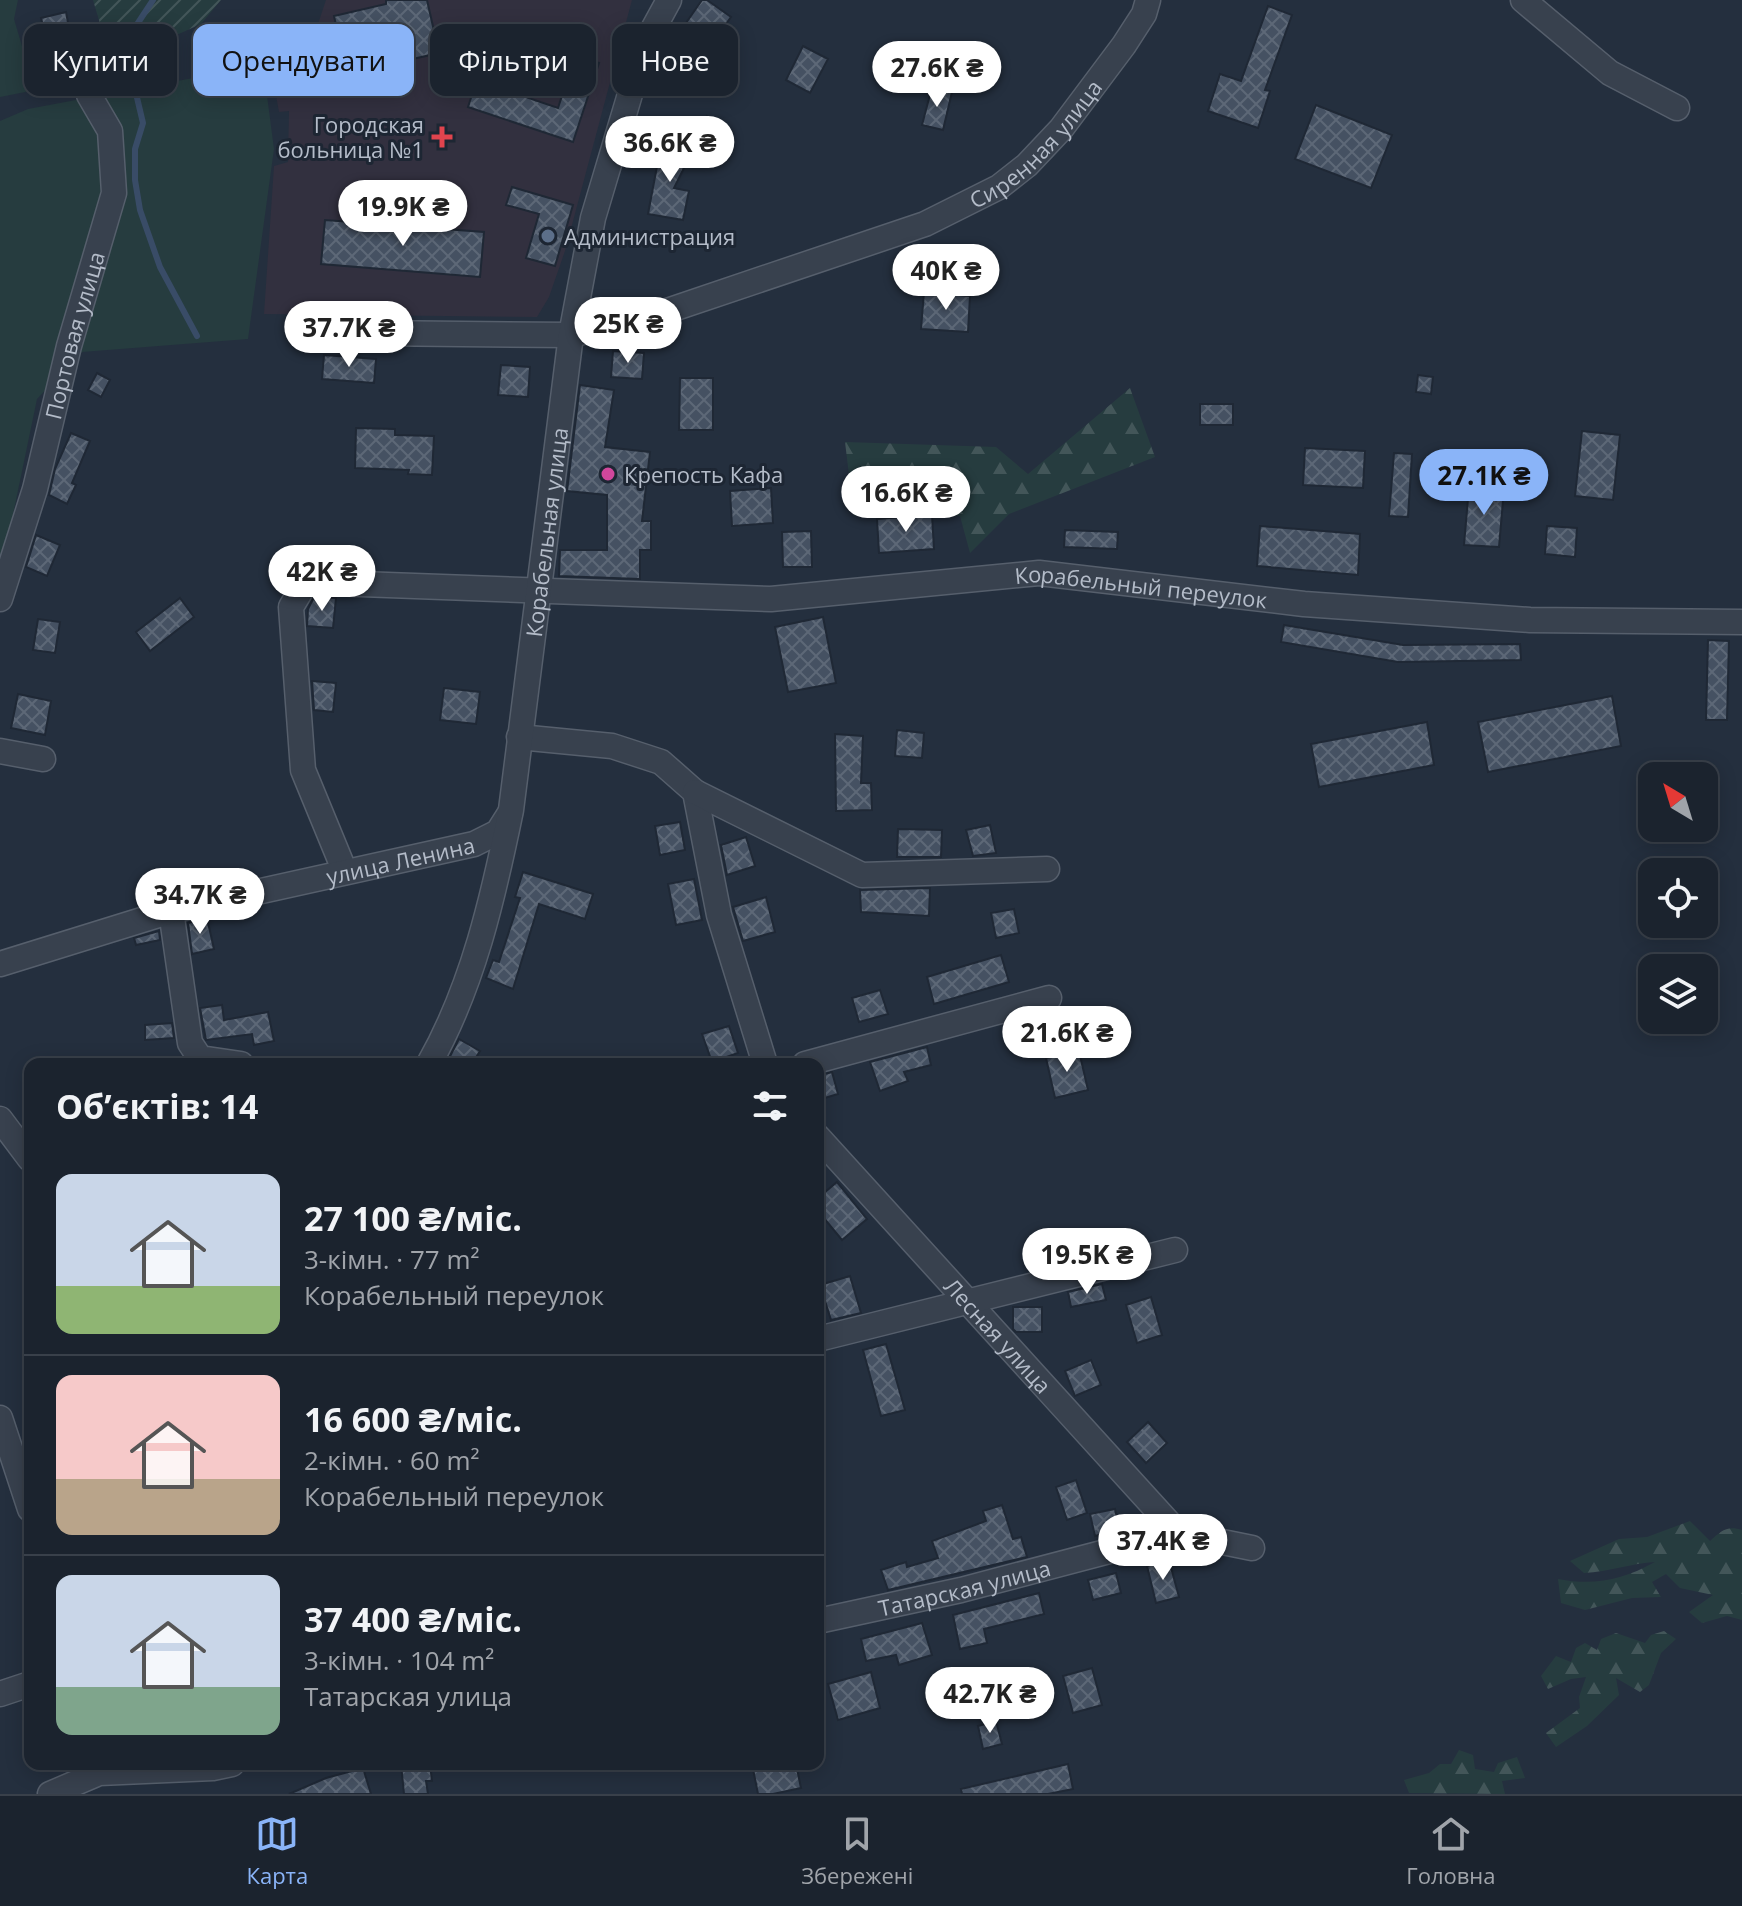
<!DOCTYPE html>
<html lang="uk">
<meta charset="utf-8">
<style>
:root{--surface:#1b232e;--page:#242b36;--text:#f1f3f6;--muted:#a0a4aa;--line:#39404a;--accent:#8ab4f8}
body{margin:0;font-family:"Open Sans",sans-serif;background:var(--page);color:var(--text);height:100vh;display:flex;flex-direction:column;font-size:30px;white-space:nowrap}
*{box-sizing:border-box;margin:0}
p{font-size:26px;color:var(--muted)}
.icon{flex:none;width:44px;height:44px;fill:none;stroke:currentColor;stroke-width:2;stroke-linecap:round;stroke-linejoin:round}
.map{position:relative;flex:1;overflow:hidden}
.details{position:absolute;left:24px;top:1058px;width:800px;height:712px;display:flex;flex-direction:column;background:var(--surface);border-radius:16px;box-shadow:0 4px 20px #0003,0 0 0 2px var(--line)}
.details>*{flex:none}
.banner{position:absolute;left:24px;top:24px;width:800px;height:72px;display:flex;gap:16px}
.needle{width:52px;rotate:322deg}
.fabs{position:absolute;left:1638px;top:762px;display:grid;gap:16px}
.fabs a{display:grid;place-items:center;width:80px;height:80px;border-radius:16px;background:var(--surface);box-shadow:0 4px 20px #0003,0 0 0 2px var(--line);font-size:40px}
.price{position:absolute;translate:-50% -68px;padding:0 18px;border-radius:28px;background:#fff;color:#222;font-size:26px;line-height:52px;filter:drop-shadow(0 2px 4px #0008)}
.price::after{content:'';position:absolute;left:50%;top:48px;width:24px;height:18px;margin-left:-12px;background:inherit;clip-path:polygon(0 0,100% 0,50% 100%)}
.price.active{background:var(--accent);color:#111}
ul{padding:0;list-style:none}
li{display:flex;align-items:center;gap:24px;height:200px;padding:0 32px}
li+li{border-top:2px solid var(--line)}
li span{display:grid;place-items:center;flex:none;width:224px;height:160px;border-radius:16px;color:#555}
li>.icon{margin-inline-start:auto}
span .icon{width:96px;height:96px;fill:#fffc;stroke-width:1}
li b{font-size:34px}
h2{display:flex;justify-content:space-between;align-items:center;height:96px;padding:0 32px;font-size:34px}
.pill{padding:0 28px;border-radius:16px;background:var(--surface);box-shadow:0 4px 20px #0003,0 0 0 2px var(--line);font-size:28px;line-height:72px}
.pill.active{background:var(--accent);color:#111}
.tab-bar{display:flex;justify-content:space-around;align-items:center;height:112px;border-top:2px solid var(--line);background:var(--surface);font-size:22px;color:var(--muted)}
.tab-bar a{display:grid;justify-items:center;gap:4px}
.tab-bar .active{color:var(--accent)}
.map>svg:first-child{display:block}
.medical{fill:#32303f}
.grass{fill:#263c3f}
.forest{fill:url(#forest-firs)}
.garden{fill:url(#garden-furrows)}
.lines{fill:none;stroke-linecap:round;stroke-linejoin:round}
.stream{stroke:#394c67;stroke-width:6}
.building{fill:url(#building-cross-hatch);stroke:#1f2835;stroke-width:2}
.minor-casing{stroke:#565f6c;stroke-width:27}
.minor{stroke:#38414e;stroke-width:24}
.health-dot{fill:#e0444e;stroke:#1d2633;stroke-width:3}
.service-dot{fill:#5c6f8a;stroke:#1d2633;stroke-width:3}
.hotel-dot{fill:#d1479c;stroke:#1d2633;stroke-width:3}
.labels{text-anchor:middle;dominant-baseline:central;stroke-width:6;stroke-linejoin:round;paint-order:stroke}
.poi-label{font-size:22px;fill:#b4bcc9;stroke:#1d2633;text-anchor:start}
.street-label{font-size:22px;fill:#b4bcc9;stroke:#1d2633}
</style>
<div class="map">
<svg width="1742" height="1794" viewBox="0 0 1742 1794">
<defs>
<pattern id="forest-firs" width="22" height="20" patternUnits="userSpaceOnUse" patternTransform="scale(2)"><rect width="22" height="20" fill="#263c3f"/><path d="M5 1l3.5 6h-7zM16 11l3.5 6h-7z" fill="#435659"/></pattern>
<pattern id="garden-furrows" width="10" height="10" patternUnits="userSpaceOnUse" patternTransform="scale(2)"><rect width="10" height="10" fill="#263c3f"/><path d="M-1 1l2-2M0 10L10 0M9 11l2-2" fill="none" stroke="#435659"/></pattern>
<pattern id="building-cross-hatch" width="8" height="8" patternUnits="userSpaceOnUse" patternTransform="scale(2)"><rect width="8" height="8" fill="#455162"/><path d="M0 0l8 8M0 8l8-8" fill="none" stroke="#5d6877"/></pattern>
</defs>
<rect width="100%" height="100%" fill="#242f3e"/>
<path class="medical" d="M326,0H632L565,251L549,297L537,317L264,314L274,166L288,162L289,111L279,112L275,90L280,85L267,39L318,24Z"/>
<g class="grass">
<path d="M0,0H18L14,19L35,90L0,97Z"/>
<path d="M263,65L274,149L248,339L82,352L37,399L0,577V121L28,109Z"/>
</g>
<g class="forest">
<path d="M1130,388L1155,457L1009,514L970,553L960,516L883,504L854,516L845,442L996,447L1028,474Z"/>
<path d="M1690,1521L1710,1541C1721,1531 1727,1525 1742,1530V1620L1727,1616L1702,1623L1689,1612L1713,1595L1680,1588L1666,1574L1652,1582L1661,1597L1632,1598L1585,1610L1561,1603L1558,1579C1595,1586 1622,1580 1655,1562C1632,1563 1609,1572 1584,1573L1570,1561L1619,1539L1647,1537Z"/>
<path d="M1664,1631L1676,1639L1661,1653L1649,1685L1640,1692L1616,1678L1619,1695L1587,1726L1556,1747L1546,1733L1580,1708L1579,1697L1586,1677L1571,1679L1548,1689L1541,1676L1556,1656L1571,1662L1576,1648L1585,1643L1597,1650L1601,1639L1616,1633L1645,1643L1651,1635Z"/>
<path d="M1459,1750L1473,1755L1475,1769L1494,1772L1498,1763L1517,1757L1525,1778L1502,1781L1505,1794L1409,1793L1404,1780L1429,1773L1440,1764H1451Z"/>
</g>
<path class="garden" d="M93,0H221L201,24L143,50L109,54Z"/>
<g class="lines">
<g class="stream">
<path d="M130,35L153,0"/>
<path d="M130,68L143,123L135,149V180L140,210L160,267L197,336"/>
</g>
</g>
<g class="building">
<path d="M386,0H427L439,53L347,74L334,16L386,4Z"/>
<path d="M702,0H707L731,17L713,42L686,23Z"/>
<path d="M1268,6L1292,15L1265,90L1270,91L1258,128L1208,111L1220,74L1241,81Z"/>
<path d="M66,12L76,65L73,74L45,80L40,61L51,58L41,18Z"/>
<path d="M803,46L828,59L810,93L786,80Z"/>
<path d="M575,56L599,63L573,142L468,107L484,58L513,67L505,90L558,108Z"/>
<path d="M932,87L952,92L943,130L922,125Z"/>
<path d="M1316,105L1392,135L1371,188L1295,159Z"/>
<path d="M707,116L733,133L714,162L688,146Z"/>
<path d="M667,142L691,154L674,188L689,191L683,220L648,214L658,161Z"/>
<path d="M512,187L573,205L555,266L526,258L539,214L506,205Z"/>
<path d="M325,220L484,232L480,277L321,264Z"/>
<path d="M924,292L970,296L968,332L921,329Z"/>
<path d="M613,351L644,353L642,379L611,377Z"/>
<path d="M324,355L376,359L374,383L322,379Z"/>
<path d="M501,365L530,367L528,397L498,395Z"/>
<path d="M97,373L110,380L101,397L88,390Z"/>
<path d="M1418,375L1433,377L1431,394L1416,392Z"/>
<path d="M680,378H713V430H679Z"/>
<path d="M580,385L614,390L605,447L650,452L642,521H651V550H640V579L559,576L560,550H607V495L567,491Z"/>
<rect x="1200" y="404" width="33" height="21"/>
<path d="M356,428L395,429V435L434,436L432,475L408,474L409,470L355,468Z"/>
<path d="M1582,431L1620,435L1613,500L1575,496Z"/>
<path d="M71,433L90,441L72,483L76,485L67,504L49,495L55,469Z"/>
<path d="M1305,448L1365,451L1363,488L1303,485Z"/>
<path d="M1394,453L1412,454L1408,517L1389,516Z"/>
<path d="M1469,487L1504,489L1499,547L1464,545Z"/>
<path d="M771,488L773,523L732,526L730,491Z"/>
<path d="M932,515L934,549L879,553L877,519Z"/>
<path d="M1260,526L1360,534L1358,575L1257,566Z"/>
<path d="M1547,526L1577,528L1575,557L1545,554Z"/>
<path d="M1065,530L1118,532L1117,549L1064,547Z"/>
<path d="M811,531L812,567H783L782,532Z"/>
<path d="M36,535L60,545L47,576L26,567Z"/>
<path d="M314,597L336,598L333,628L307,626L308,609Z"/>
<path d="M180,598L194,617L150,651L136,632Z"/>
<path d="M823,617L836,683L788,692L775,627Z"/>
<path d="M38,619L60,622L55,653L33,650Z"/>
<path d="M1284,625L1403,645L1520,644L1521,660L1398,662L1281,642Z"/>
<path d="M1708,640L1729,641L1727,720H1706Z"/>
<path d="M312,681L336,683L333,712L314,710Z"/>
<path d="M444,688L480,692L476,724L440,720Z"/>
<path d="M18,694L51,701L45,735L11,728Z"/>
<path d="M1612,696L1621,746L1488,772L1478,722Z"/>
<path d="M1427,722L1434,765L1319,787L1311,744Z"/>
<path d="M897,730L924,733L922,758L895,756Z"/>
<path d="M835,734L863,736L861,783H871L872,810L836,811Z"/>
<path d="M680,822L685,850L660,855L655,826Z"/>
<path d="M990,825L996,853L973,856L966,830Z"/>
<path d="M898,829L942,830L941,857H897Z"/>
<path d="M746,837L755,866L727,875L721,845Z"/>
<path d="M523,872L593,894L585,919L539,904L513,989L486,978L493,960L499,962L520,898L515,897Z"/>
<path d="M694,879L702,920L676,925L668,884Z"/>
<path d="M930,888L929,916L861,912L860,890Z"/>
<path d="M766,897L775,932L743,941L733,907Z"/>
<path d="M1014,909L1019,933L996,938L991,913Z"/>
<path d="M207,918L214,949L192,954L188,923Z"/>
<path d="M159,931L160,940L136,945L134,938Z"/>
<path d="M1001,955L1009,982L934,1004L927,977Z"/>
<path d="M880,990L888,1014L859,1022L852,998Z"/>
<path d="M222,1005L224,1020L268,1012L274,1041L254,1045L252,1034L206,1040L200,1008Z"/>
<path d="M172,1023L174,1038L145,1040V1025Z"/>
<path d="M729,1026L738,1053L712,1062L702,1034Z"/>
<path d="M459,1039L480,1051L472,1064H446Z"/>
<path d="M927,1047L931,1065L904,1072L908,1081L880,1091L870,1062Z"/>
<path d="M1079,1051L1088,1090L1055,1098L1046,1058Z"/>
<path d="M832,1072L838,1094L818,1100V1076Z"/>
<path d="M837,1182L867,1219L842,1240L818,1211V1198Z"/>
<path d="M850,1276L861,1313L831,1320L820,1285Z"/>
<path d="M1102,1284L1106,1300L1071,1307L1068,1292Z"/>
<path d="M1151,1297L1162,1335L1137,1343L1126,1305Z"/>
<path d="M1013,1307H1042V1332H1016L1013,1329Z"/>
<path d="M886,1344L905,1410L881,1416L863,1350Z"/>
<path d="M1091,1360L1101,1385L1075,1396L1065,1371Z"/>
<path d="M1148,1422L1167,1443L1146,1463L1127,1442Z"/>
<path d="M1076,1480L1087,1513L1067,1520L1056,1487Z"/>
<path d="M1002,1505L1013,1539L1021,1537L1027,1557L888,1590L881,1570L906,1562L907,1567L938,1558L932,1541L986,1521L983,1511Z"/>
<path d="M1115,1509L1120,1530L1095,1536L1090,1514Z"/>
<path d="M1169,1560L1179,1597L1156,1603L1147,1566Z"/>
<path d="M1116,1573L1121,1593L1093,1600L1088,1580Z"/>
<path d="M1039,1593L1044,1614L984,1629L987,1643L960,1649L953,1615Z"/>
<path d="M922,1623L932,1655L899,1665L896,1655L866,1661L861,1639Z"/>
<path d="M1092,1668L1102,1705L1073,1713L1063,1676Z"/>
<path d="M871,1672L880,1708L838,1720L828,1684Z"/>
<path d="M996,1721L1002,1744L983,1749L978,1726Z"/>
<path d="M401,1764H430L432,1781H426L428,1794H404Z"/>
<path d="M752,1764H796L801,1788L773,1794H758Z"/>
<path d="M1068,1764L1073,1789L1048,1794H962L961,1789Z"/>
<path d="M363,1768L371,1794H289L326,1778Z"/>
</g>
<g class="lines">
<g class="minor-casing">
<g id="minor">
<path d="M1523,0L1610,73L1677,108"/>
<path id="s1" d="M369,333L571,335L664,312L925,224L999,187L1027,165L1061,129L1124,45L1144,14L1148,0"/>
<path id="s2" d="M0,599L35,489L69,346L114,193L110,131L89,95L88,73"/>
<path d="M519,737L612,746L661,762L695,792L719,915L765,1064"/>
<path d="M0,751L43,759"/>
<path d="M695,792L862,875L1047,869"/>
<path id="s3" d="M345,872L303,770L291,607L306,582L771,599L1039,573L1304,604L1530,620L1742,622"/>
<path d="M171,911L190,1043L200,1058L241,1064"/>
<path id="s4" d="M0,964L171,911L474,844L498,832L510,813"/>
<path id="s5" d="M429,1064C473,986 493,898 511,810L571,335L593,218L645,44L669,0"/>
<path d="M805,1064L1049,998"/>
<path d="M0,1119L30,1159"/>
<path id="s6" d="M818,1137L1178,1533"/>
<path d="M818,1339L1175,1250"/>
<path d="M0,1418L30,1509"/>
<path id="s7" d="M818,1621L961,1590L1178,1533L1252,1548"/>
<path d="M0,1694L30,1684"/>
<path d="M50,1794L99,1773L213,1768L232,1764"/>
</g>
</g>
<use href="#minor" class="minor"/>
</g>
<path class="health-dot" d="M438 125h8v8h8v8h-8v8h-8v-8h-8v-8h8z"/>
<circle class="service-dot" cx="548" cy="236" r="8"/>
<circle class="hotel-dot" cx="608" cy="474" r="8"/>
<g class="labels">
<g class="poi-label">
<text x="424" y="124" text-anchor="end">Городская<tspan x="424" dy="25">больница №1</tspan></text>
<text x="564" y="236">Администрация</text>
<text x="624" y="474">Крепость Кафа</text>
</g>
<g class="street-label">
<text stroke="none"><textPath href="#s1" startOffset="712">Сиренная улица</textPath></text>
<text stroke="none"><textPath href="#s2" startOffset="274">Портовая улица</textPath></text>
<text stroke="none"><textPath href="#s5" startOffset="548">Корабельная улица</textPath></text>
<text stroke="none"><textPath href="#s3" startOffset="1140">Корабельный переулок</textPath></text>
<text stroke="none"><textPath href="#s4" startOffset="414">улица Ленина</textPath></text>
<text stroke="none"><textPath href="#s6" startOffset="268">Лесная улица</textPath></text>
<text stroke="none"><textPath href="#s7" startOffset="150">Татарская улица</textPath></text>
</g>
</g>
</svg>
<div class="fabs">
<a><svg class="needle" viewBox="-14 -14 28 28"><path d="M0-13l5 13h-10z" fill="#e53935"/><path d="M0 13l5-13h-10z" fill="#a0a4aa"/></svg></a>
<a><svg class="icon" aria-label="locate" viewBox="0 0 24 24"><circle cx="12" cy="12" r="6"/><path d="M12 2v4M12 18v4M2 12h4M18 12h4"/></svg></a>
<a><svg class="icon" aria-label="layers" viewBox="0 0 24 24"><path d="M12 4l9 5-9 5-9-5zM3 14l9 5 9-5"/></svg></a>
</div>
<b class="price" style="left:937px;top:109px">27.6K ₴</b>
<b class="price" style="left:670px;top:184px">36.6K ₴</b>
<b class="price" style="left:403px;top:248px">19.9K ₴</b>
<b class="price" style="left:946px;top:312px">40K ₴</b>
<b class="price" style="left:628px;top:365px">25K ₴</b>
<b class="price" style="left:349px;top:369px">37.7K ₴</b>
<b class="price active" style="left:1484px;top:517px">27.1K ₴</b>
<b class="price" style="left:906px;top:534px">16.6K ₴</b>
<b class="price" style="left:322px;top:613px">42K ₴</b>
<b class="price" style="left:200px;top:936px">34.7K ₴</b>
<b class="price" style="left:1067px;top:1074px">21.6K ₴</b>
<b class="price" style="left:1087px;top:1296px">19.5K ₴</b>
<b class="price" style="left:1163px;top:1582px">37.4K ₴</b>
<b class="price" style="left:990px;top:1735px">42.7K ₴</b>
<div class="banner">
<a class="pill">Купити</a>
<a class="pill active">Орендувати</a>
<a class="pill">Фільтри</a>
<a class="pill">Нове</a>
</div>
<section class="details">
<h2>Об’єктів: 14<svg class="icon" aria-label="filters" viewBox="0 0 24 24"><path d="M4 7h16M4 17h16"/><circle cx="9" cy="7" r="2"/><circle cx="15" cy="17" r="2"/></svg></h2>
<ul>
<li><span style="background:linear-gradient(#c9d6e8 70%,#8fb573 0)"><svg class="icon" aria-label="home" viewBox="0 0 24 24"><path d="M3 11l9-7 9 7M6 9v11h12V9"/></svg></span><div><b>27 100 ₴/міс.</b><p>3-кімн. · 77 m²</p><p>Корабельный переулок</p></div></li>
<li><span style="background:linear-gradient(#f6c9c9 65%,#b9a48a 0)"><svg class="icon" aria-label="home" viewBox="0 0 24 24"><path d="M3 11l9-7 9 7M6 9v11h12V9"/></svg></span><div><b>16 600 ₴/міс.</b><p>2-кімн. · 60 m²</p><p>Корабельный переулок</p></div></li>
<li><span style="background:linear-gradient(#c9d6e8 70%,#7fa58c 0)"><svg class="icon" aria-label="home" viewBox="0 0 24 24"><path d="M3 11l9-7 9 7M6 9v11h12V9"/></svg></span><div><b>37 400 ₴/міс.</b><p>3-кімн. · 104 m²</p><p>Татарская улица</p></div></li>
</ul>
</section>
</div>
<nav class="tab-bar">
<a class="active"><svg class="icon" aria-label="map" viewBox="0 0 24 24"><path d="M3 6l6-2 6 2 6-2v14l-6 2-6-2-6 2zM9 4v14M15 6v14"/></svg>Карта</a>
<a><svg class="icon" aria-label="saved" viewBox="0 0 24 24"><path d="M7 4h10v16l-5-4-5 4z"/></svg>Збережені</a>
<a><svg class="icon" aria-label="home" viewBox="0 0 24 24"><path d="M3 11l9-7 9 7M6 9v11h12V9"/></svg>Головна</a>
</nav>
